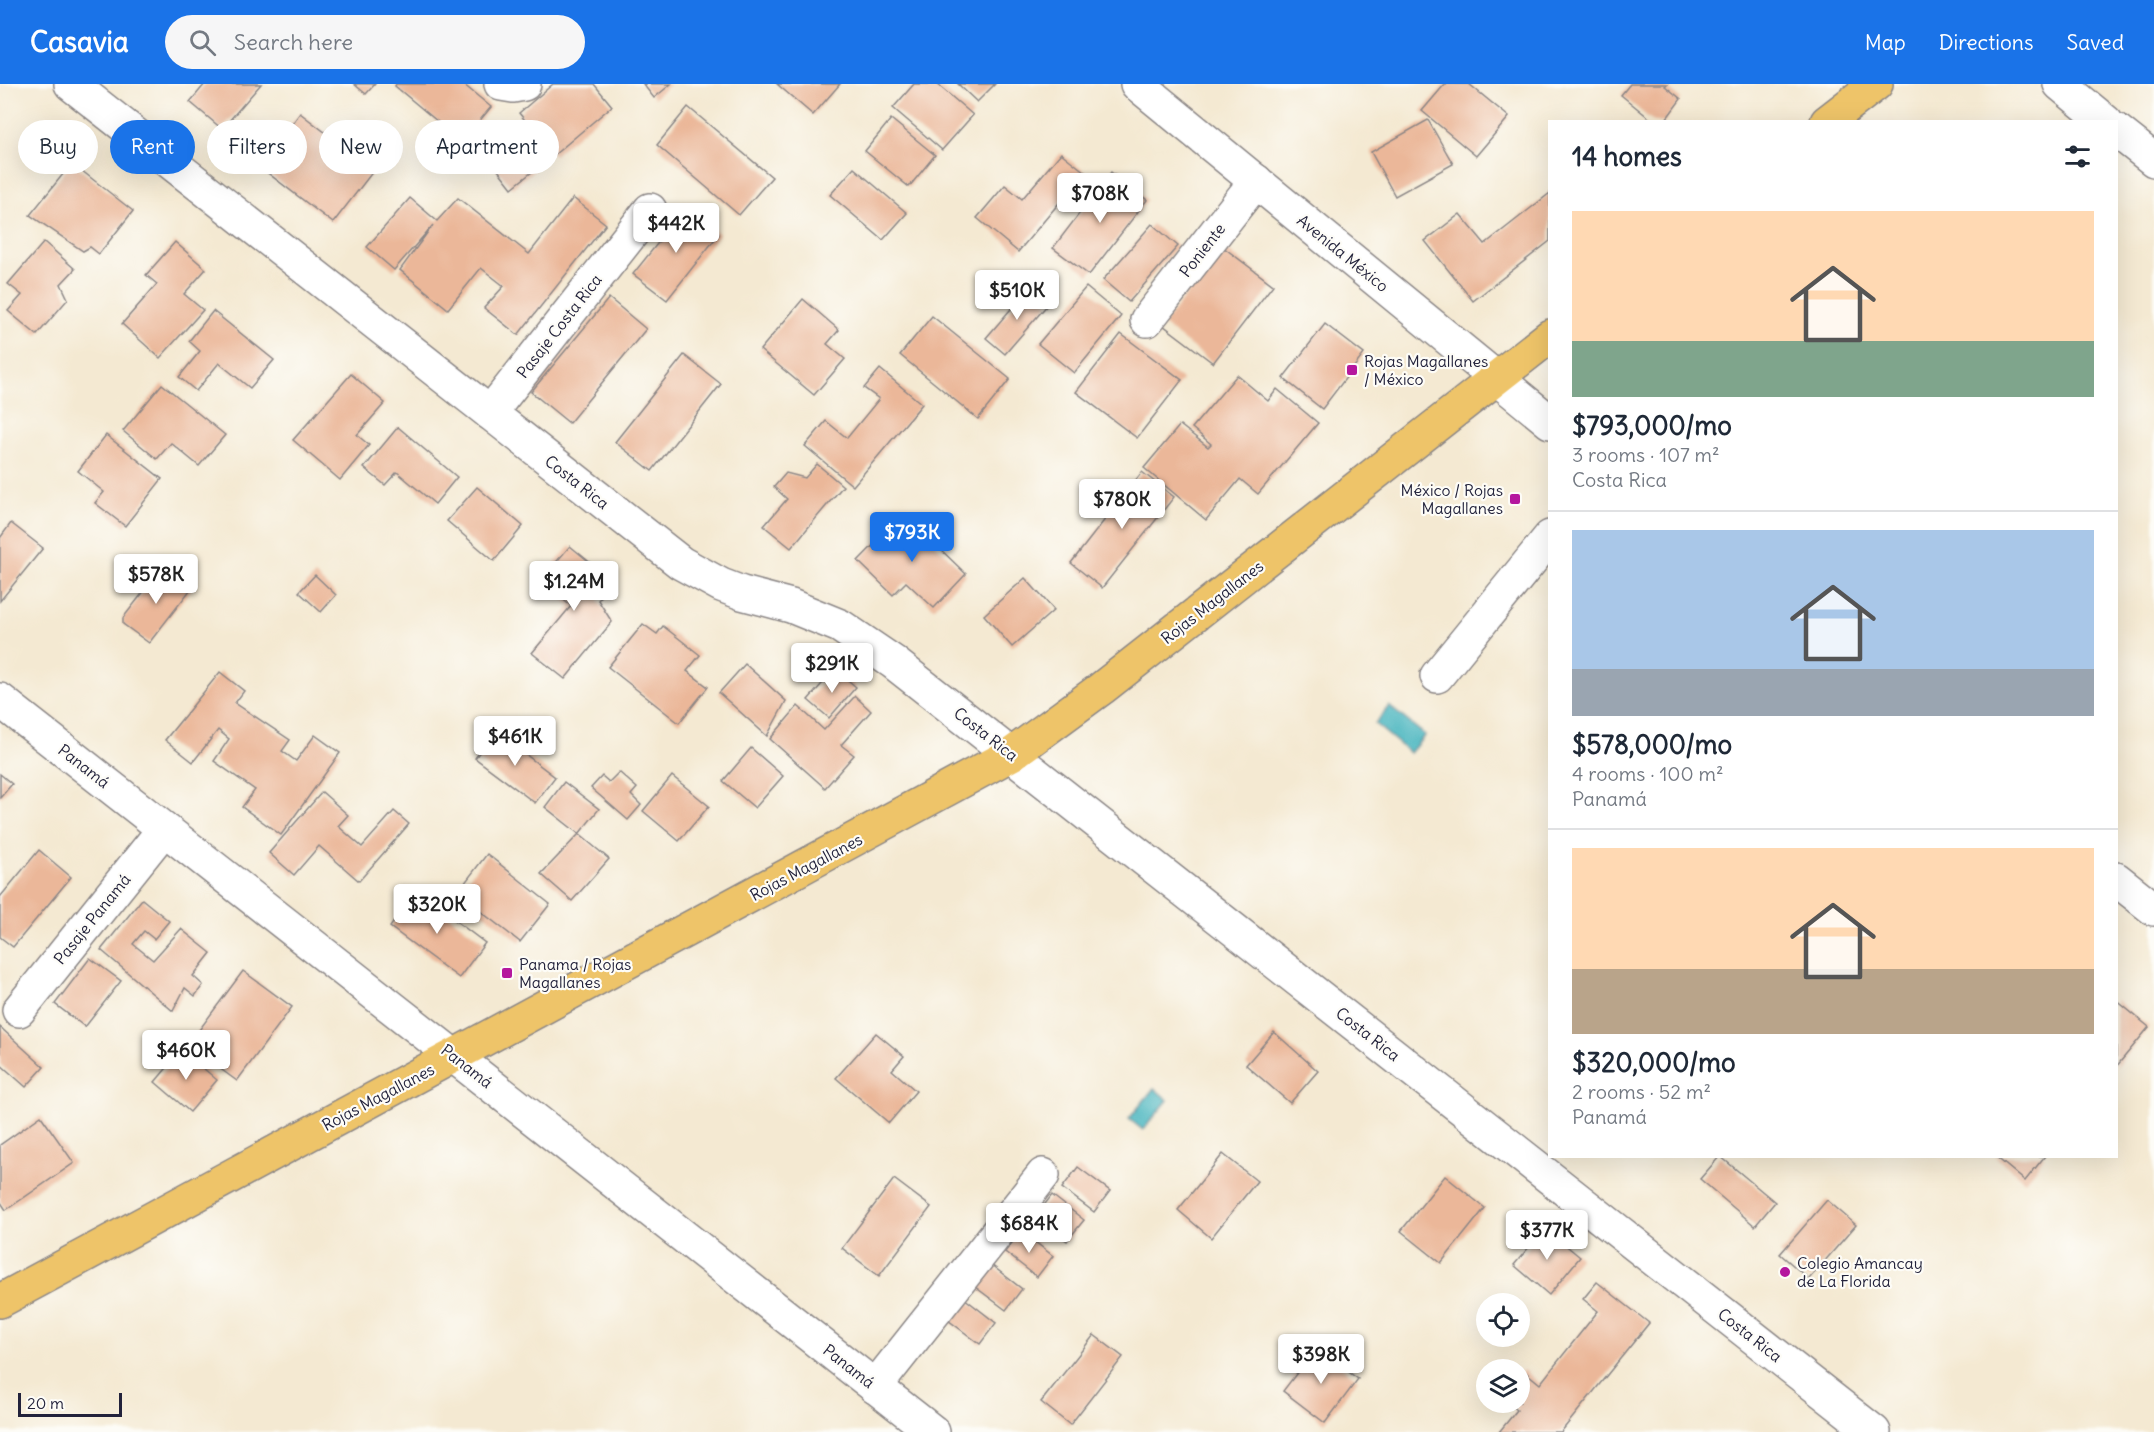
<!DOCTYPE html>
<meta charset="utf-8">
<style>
:root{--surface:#fff;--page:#f6f6f7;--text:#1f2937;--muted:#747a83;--line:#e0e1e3;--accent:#1a73e8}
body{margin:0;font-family:Delius,sans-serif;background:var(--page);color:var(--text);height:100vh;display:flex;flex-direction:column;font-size:22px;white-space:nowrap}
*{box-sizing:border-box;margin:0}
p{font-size:20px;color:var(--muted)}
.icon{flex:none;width:33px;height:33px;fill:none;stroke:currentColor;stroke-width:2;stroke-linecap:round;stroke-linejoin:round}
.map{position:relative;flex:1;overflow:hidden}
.sheet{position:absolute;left:1548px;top:36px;width:570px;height:1038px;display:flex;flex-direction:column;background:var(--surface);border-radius:0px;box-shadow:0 6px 24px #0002}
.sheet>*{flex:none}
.top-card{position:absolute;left:18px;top:36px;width:570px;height:54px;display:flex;gap:12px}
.fabs{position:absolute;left:1476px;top:1209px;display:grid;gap:12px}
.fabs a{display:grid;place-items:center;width:54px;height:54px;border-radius:50%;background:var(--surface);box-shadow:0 6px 24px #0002;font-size:30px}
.scale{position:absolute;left:18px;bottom:15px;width:104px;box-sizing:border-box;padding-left:6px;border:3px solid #22223b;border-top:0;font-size:16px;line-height:21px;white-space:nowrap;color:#22223b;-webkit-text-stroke:4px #fdfcf7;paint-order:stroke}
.price{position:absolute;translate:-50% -51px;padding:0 14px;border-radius:6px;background:#fff;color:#222;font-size:20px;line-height:39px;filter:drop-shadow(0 2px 3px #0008)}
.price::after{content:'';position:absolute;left:50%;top:36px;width:18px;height:14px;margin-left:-9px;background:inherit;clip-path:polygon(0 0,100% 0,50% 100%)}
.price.on{background:var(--accent);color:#fff}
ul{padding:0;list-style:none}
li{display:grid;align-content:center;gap:12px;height:318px;padding:0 24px}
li+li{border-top:2px solid var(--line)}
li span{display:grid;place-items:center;height:186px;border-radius:0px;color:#555}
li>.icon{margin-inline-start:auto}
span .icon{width:108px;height:108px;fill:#fffc;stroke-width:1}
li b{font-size:26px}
h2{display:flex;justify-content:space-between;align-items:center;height:72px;padding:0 24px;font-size:26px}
.chip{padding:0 21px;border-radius:27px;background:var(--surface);box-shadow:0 6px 24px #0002;font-size:21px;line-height:54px}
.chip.on{background:var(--accent);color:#fff}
header{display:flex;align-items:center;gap:36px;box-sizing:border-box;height:84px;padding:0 30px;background:var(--accent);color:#fff}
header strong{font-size:28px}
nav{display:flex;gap:33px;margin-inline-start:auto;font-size:21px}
.search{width:420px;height:54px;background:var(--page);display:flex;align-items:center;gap:15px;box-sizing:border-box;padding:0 21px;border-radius:33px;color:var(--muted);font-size:22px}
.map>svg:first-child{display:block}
.water{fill:#45b4be;stroke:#346b7c;stroke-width:1.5}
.building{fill:#ebb799}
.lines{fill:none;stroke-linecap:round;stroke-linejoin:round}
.minor-casing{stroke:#8b8686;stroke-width:36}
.major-casing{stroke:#8b8686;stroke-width:36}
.minor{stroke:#fff;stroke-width:33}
.major{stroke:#eec469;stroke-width:33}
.poi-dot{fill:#b5179e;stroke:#fdfcf7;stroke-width:2}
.labels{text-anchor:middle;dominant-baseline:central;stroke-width:4.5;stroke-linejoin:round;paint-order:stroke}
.street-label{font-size:16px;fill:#22223b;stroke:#fdfcf7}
.poi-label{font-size:16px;fill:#22223b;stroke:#fdfcf7;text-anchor:start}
</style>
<header>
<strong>Casavia</strong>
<div class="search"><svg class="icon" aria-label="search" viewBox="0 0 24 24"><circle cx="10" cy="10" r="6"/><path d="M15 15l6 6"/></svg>Search here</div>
<nav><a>Map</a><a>Directions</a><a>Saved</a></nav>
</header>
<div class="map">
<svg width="2154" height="1348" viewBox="0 0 2154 1348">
<rect width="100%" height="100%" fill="#fdfcf7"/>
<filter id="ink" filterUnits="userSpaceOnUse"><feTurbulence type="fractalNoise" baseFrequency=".0167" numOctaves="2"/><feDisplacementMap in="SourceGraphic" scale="12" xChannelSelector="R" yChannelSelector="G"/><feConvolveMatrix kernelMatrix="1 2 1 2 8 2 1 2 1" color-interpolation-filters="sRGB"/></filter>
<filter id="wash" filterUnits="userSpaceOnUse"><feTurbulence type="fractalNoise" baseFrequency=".008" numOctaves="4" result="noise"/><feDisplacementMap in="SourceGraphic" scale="24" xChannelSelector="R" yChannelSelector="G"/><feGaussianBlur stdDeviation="1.35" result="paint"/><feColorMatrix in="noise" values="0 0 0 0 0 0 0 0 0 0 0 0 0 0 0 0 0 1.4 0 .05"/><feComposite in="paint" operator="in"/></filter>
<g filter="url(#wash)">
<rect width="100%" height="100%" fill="#f4e9d2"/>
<g class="water">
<path d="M1389,622L1425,651L1410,669L1375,640Z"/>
<path d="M1154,1004L1168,1016L1143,1046L1129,1035Z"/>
</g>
<g id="blocks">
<g class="building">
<path d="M205,0H261L222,45L190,18Z"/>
<path d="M354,0H375L366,10Z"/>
<path d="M396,0H463L491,23L462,58L395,2Z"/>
<path d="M553,0H594L612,22L554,71L519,29Z"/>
<path d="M643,0H671L654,14Z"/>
<path d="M777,0H840L813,31Z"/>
<path d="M914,0H937L973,31L942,66L893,24Z"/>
<path d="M958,0H995L977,18Z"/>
<path d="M1445,0H1469L1509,33L1476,72L1422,27Z"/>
<path d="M1630,0H1667L1665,2L1681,15L1664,38H1654L1621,11Z"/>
<path d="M688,23L772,93L739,131L657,61Z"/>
<path d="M300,29L374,86L333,139L260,83Z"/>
<path d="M891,35L935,71L909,103L865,67Z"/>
<path d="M1428,36L1453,80L1395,112L1371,68Z"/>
<path d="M514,44L542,80L512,104L484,68Z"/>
<path d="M1061,69L1085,88L1018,168L977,134L1005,101L1022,115Z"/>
<path d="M72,79L133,127L99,170L90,163L83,167L30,131Z"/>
<path d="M854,84L907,129L883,156L830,111Z"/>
<path d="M1111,88L1147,116L1089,191L1053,164Z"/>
<path d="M1550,109V157L1473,217L1425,157L1460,130L1485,160Z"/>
<path d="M410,114L437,137L458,114L529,170L573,114L606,140L518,251L484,224L504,202L481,184L448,225L400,186L433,141L394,186L367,163Z"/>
<path d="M686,124L719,150L667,216L633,190Z"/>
<path d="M1152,140L1178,162L1129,218L1103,196Z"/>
<path d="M44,158L75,185L61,200L68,215L37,251L8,227L22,211L8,200Z"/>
<path d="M175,158L206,185L184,210L203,226L160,274L122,240L157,200L146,191Z"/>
<path d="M1223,163L1273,201L1213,279L1163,241Z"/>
<path d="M1086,203L1121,232L1074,289L1038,260Z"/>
<path d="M1029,204L1048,220L1005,270L986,254Z"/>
<path d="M609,214L646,245L569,339L531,308Z"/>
<path d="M803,215L839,246L827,260L845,275L814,311L760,266Z"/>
<path d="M213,227L274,276L250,304L219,279L196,307L179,293L200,267L189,257Z"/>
<path d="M932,232L1010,295L978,335L900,271Z"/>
<path d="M1325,240L1364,270L1322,325L1283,294Z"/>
<path d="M1121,250L1182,296L1137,354L1076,308Z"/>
<path d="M684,271L721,300L652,387L615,358Z"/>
<path d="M880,285L922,320L853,402L805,362L826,337L847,354L879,315L864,304Z"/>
<path d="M351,290L385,319L357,351L369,361L340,396L293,356Z"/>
<path d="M1237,291L1268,317L1277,305L1318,339L1258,410L1240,395L1206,436L1144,384L1180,341L1208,363L1211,360L1192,344Z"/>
<path d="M162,300L225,351L199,382L171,359L157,375L123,347Z"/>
<path d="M398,343L457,393L435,420L397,388L385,401L364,384Z"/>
<path d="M106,351L162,395L125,442L95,419L104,408L78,387Z"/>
<path d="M817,380L843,402L791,464L764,442L787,415L774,403L786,389L805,394Z"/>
<path d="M1142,388L1174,413L1102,504L1071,479Z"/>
<path d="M477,403L523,442L494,477L447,437Z"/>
<path d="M904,430L966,490L934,524L906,498L893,511L858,477Z"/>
<path d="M11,439L43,464L0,517V454Z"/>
<path d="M570,462L614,498L598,516L612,538L565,595L532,569L571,522L540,497Z"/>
<path d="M163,483L191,505L149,559L123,540V534Z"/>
<path d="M315,491L336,511L321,528L299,508Z"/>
<path d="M1025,494L1054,526L1012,563L984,531Z"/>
<path d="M643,540L657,550L663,542L700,571L687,587L708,603L679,639L608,583Z"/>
<path d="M745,580L786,617L767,652L719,609Z"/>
<path d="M835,585L856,603L829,634L808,616Z"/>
<path d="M220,588L244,607L235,619L290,656L282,667L296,677L315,651L340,669L281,751L242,723L255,706L214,677L229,655L218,646L193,678L165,656Z"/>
<path d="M855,612L871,627L841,661L854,671L825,704L770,655L798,622L824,646Z"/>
<path d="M495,647L555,693L535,719L475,674Z"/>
<path d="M751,664L783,692L755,724L723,697Z"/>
<path d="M619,688L637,704L631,711L641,721L628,736L591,704L602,692L609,698Z"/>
<path d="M0,690L12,700L0,714Z"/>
<path d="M672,692L709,722L679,757L643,727Z"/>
<path d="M564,698L599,725L579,750L609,775L572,817L541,790L579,750L545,723Z"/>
<path d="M322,708L348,731L338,742L362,763L394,727L409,740L359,797L319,762L294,791L269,769Z"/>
<path d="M39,766L71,793L13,863L0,853V813Z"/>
<path d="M487,770L550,820L520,858L457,809Z"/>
<path d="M416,807L485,859L459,894L390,843Z"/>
<path d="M142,815L169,837L154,855L144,847L133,860L153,876L181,845L211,869L193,892L203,901L195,912L185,904L173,927L101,866Z"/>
<path d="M90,874L121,897L85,943L55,920Z"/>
<path d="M243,887L292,923L237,997L188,961Z"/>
<path d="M2116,916L2149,943L2116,983Z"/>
<path d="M0,943L44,983L26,1003L0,980Z"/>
<path d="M1274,948L1318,987L1290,1019L1246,981Z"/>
<path d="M876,949L904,972L892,986L916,1007L889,1039L836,994Z"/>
<path d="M182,966L217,996L190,1028L155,998Z"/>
<path d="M41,1032L74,1079L6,1126L0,1117V1061Z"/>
<path d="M1223,1070L1257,1097L1211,1154L1178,1126Z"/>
<path d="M1720,1072L1775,1118L1755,1142L1700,1095Z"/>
<path d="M1995,1072H2045L2025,1097Z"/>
<path d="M1078,1083L1110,1107L1094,1128L1062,1104Z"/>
<path d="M1445,1092L1485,1124L1441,1179L1401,1147Z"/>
<path d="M894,1095L931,1123L879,1192L842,1164Z"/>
<path d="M1052,1111L1084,1136L1067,1157L1035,1133Z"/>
<path d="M1827,1116L1856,1141L1809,1195L1780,1170Z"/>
<path d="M1545,1144L1580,1173L1549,1211L1514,1181Z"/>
<path d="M1021,1147L1053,1172L1037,1193L1005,1168Z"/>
<path d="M990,1180L1022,1205L1006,1226L974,1202Z"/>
<path d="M1597,1198L1649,1239L1561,1348H1499L1517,1326L1508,1318H1520V1291L1523,1286L1540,1300L1598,1227L1583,1215Z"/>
<path d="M964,1214L996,1239L980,1260L948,1236Z"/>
<path d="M1094,1251L1123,1273L1070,1341L1041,1318Z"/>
<path d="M1316,1264L1358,1295L1325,1339L1283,1307Z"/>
</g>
</g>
</g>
<g filter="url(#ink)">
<use href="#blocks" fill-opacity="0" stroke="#8b8686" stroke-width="1.5"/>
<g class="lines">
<g class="minor-casing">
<g id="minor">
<path d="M71,0L681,479L721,501L742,509L791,522L840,542L893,578L1874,1348"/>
<path d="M501,0L513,2L524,0"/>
<path d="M1137,0L1550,338"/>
<path d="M2060,0L2106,38"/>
<path d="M2116,46L2154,76"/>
<path d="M1147,236L1256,97"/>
<path d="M490,329L650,126"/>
<path d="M1437,592L1550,453"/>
<path d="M0,616L933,1348"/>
<path d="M2116,795L2154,825"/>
<path d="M19,926L164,745"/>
<path d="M875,1303L1043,1091"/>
</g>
</g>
<g class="major-casing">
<g id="major">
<path d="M1827,38L1876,0"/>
<path d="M0,1217L1012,670L1102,604L1550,252"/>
</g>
</g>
<use href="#minor" class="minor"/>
<use href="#major" class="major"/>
</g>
</g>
<g class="poi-dot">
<rect x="1346" y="280" width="12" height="12" rx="3"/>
<rect x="1509" y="409" width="12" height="12" rx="3"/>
<rect x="501" y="883" width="12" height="12" rx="3"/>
<circle cx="1785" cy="1188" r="6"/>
</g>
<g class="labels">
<g class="street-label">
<text transform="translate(1202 166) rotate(-52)">Poniente</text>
<text transform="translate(1343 169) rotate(39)">Avenida México</text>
<text transform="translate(559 242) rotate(-52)">Pasaje Costa Rica</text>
<text transform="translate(577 398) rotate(38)">Costa Rica</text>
<text transform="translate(1212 518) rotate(-38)">Rojas Magallanes</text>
<text transform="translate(986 650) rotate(38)">Costa Rica</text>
<text transform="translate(84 682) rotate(38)">Panamá</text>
<text transform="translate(806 783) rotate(-28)">Rojas Magallanes</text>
<text transform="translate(92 835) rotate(-51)">Pasaje Panamá</text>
<text transform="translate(1368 950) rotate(38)">Costa Rica</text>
<text transform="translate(467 982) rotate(38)">Panamá</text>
<text transform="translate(378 1013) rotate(-28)">Rojas Magallanes</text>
<text transform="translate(1750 1251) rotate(38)">Costa Rica</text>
<text transform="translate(849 1282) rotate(38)">Panamá</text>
</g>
<g class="poi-label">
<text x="1364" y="277">Rojas Magallanes<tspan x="1364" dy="18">/ México</tspan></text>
<text x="1503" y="406" text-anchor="end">México / Rojas<tspan x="1503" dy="18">Magallanes</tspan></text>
<text x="519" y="880">Panama / Rojas<tspan x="519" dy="18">Magallanes</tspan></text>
<text x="1797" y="1179">Colegio Amancay<tspan x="1797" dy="18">de La Florida</tspan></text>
</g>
</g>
</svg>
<div class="fabs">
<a><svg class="icon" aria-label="locate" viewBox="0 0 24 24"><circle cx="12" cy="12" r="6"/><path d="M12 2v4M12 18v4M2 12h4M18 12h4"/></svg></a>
<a><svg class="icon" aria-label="layers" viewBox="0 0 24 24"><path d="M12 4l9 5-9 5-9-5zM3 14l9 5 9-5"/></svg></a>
</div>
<div class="scale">20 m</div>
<b class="price" style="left:1100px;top:140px">$708K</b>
<b class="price" style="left:676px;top:170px">$442K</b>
<b class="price" style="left:1017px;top:237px">$510K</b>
<b class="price" style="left:1122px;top:446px">$780K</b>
<b class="price on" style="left:912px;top:479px">$793K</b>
<b class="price" style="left:156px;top:521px">$578K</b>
<b class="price" style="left:574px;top:528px">$1.24M</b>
<b class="price" style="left:832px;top:610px">$291K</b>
<b class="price" style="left:515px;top:683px">$461K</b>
<b class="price" style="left:437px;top:851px">$320K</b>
<b class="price" style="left:186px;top:997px">$460K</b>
<b class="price" style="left:1029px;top:1170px">$684K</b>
<b class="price" style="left:1547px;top:1177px">$377K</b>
<b class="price" style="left:1321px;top:1301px">$398K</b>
<div class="top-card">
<a class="chip">Buy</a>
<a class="chip on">Rent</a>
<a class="chip">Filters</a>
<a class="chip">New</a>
<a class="chip">Apartment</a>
</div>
<section class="sheet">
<h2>14 homes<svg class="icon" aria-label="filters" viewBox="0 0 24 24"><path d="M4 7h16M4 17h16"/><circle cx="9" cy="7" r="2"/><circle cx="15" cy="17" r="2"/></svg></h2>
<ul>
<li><span style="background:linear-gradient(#ffd9b3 70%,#7fa58c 0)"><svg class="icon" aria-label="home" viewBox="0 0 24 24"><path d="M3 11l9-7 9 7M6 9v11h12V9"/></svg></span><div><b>$793,000/mo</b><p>3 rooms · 107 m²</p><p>Costa Rica</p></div></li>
<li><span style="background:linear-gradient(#a9c7e8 75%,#9aa5b1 0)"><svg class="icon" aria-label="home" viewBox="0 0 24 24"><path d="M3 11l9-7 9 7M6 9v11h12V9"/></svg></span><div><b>$578,000/mo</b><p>4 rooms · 100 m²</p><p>Panamá</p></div></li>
<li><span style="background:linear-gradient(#ffd9b3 65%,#b9a48a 0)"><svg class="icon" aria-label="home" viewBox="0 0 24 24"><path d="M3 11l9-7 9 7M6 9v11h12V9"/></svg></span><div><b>$320,000/mo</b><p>2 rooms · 52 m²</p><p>Panamá</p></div></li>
</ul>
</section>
</div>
